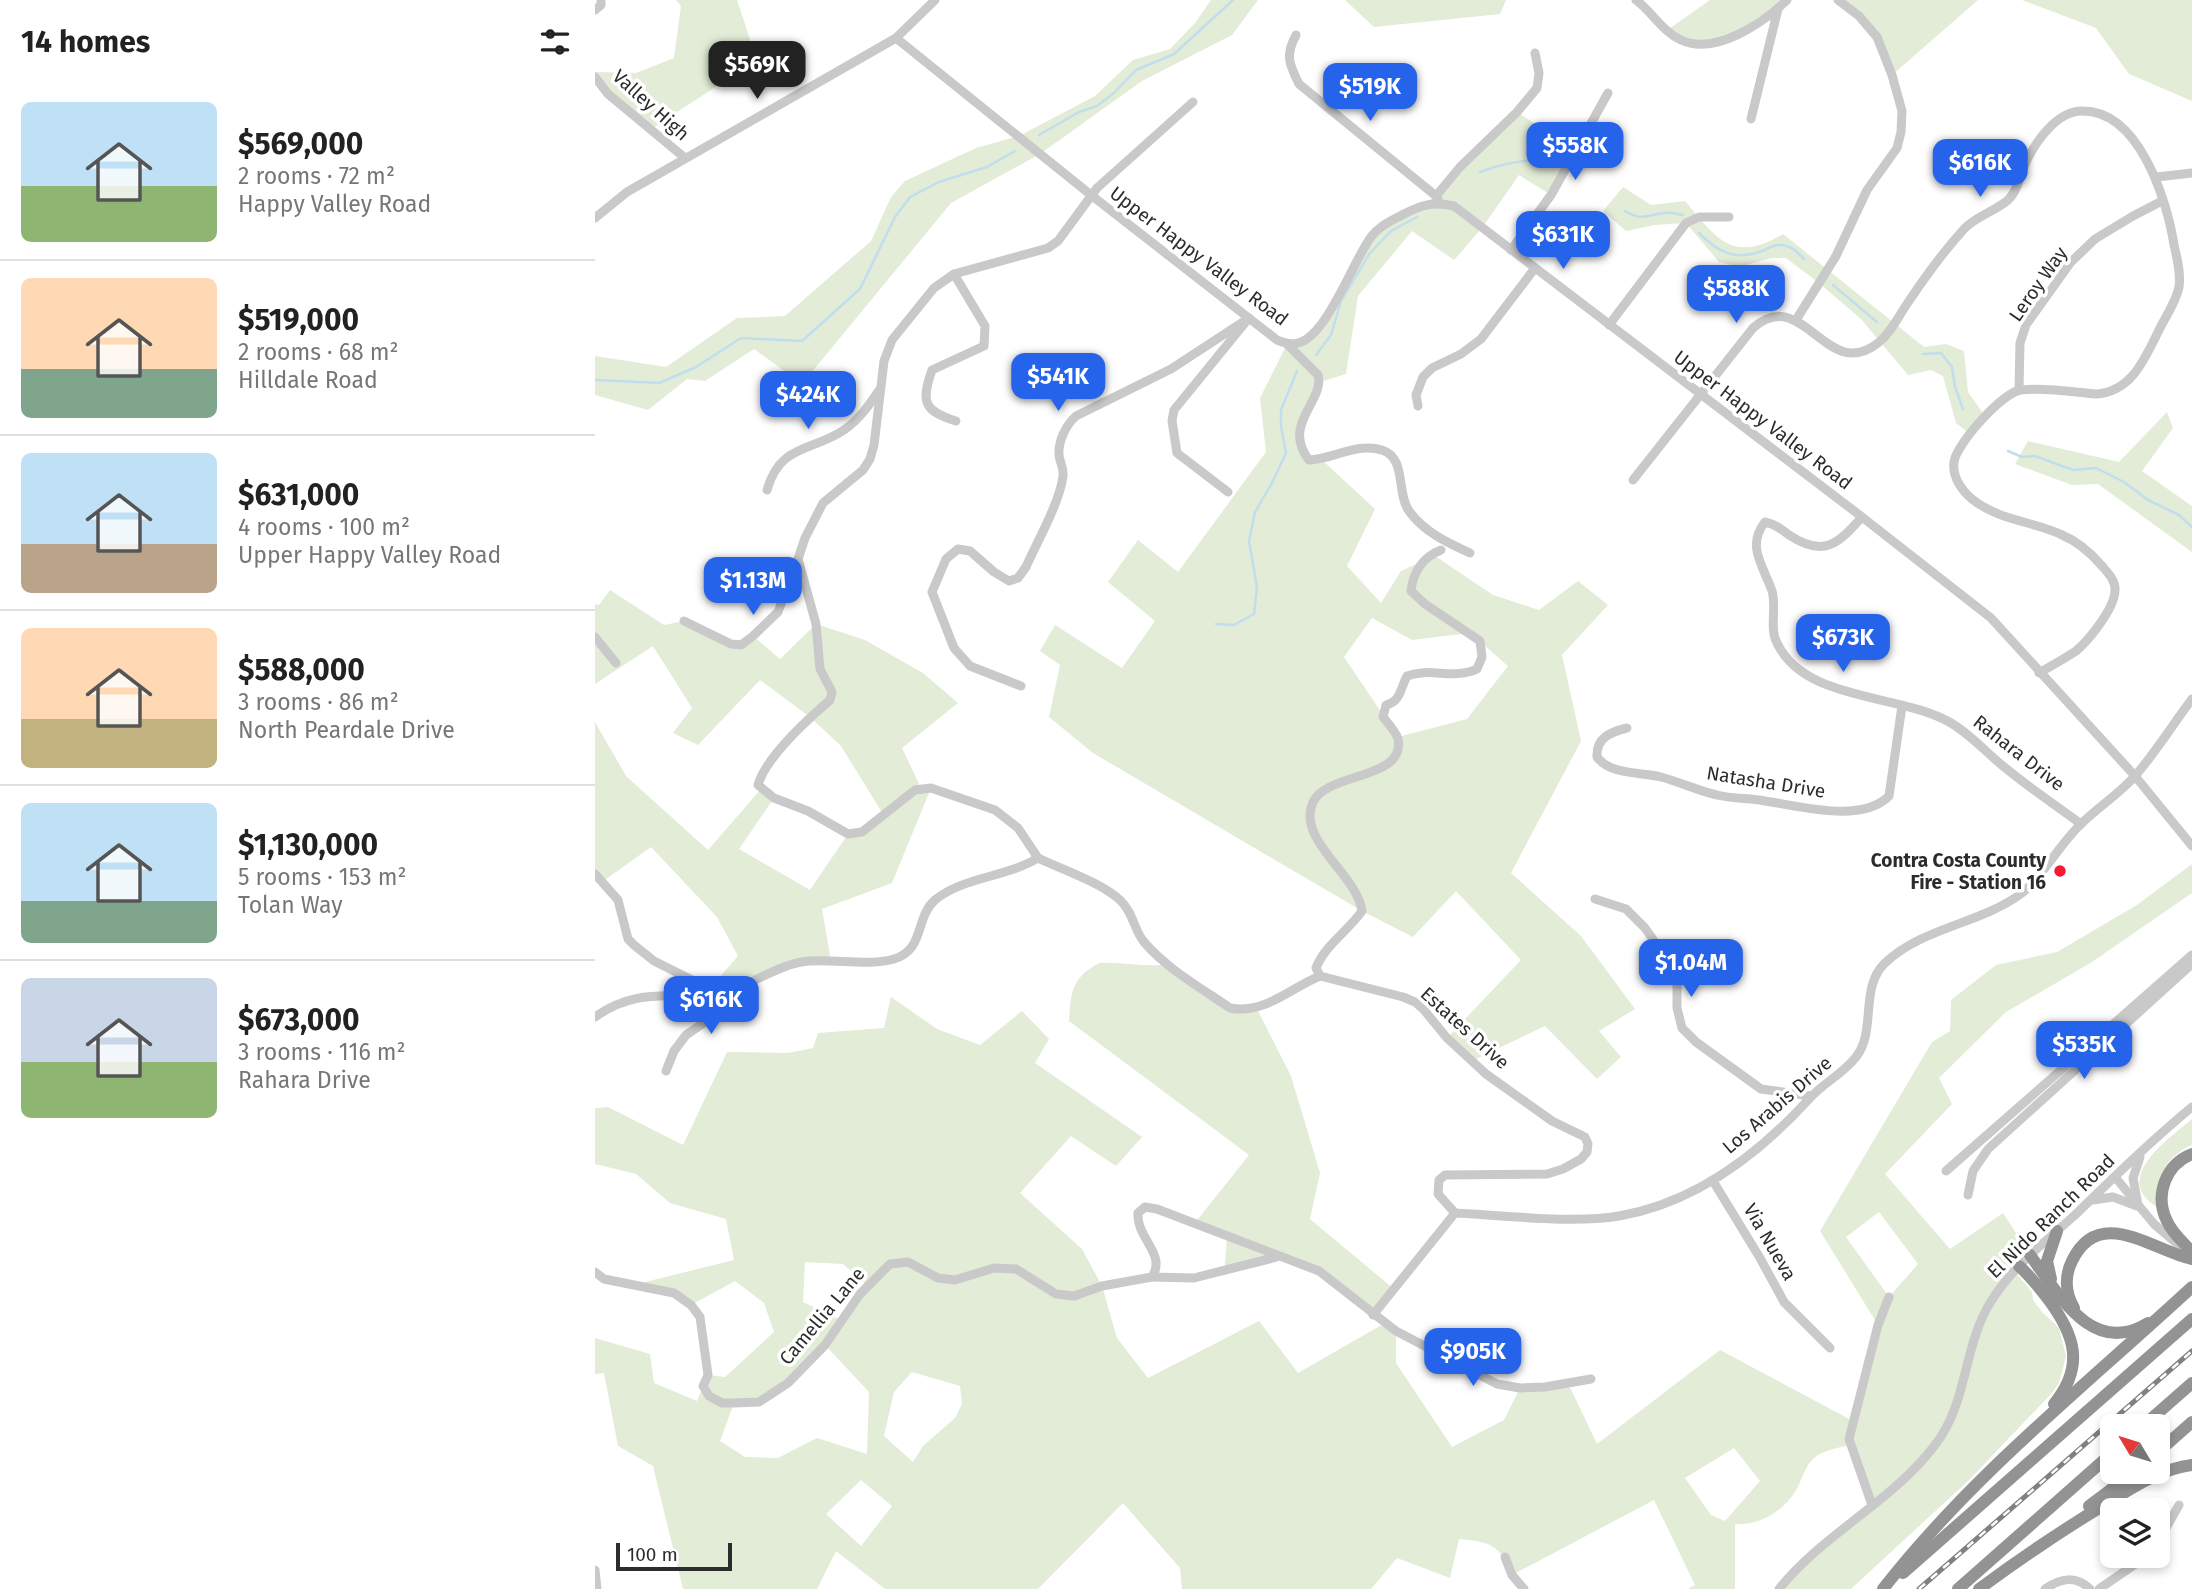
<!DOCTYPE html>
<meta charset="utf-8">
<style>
:root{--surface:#fff;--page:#f2f2f2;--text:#222;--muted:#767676;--line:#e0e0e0;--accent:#2563eb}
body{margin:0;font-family:"Fira Sans",sans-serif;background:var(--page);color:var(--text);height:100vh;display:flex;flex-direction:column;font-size:26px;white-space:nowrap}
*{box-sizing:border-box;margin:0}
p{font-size:23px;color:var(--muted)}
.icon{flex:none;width:38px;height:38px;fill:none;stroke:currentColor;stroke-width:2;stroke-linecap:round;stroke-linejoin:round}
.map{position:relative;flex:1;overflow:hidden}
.side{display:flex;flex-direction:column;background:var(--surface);width:595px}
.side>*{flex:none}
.needle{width:46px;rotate:308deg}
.fabs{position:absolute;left:1505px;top:1414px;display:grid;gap:14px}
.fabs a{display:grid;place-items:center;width:70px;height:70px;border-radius:10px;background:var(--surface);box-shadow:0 4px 10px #0003;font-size:35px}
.scale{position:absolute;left:21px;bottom:18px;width:116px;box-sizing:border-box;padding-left:7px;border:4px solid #2c2c2c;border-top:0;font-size:19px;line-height:24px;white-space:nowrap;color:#2c2c2c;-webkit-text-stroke:5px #fff;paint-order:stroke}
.price{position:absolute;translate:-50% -60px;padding:0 16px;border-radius:14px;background:var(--accent);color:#fff;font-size:23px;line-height:46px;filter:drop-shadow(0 2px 4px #0008)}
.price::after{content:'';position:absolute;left:50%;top:42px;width:21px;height:16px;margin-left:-10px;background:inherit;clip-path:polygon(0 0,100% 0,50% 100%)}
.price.active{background:#222;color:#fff}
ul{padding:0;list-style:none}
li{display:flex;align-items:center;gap:21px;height:175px;padding:0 21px}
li+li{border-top:2px solid var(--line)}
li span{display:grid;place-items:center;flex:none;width:196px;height:140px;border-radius:10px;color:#555}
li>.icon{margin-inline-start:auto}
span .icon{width:84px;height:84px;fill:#fffc;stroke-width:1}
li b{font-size:30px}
h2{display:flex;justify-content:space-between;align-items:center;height:84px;padding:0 21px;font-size:30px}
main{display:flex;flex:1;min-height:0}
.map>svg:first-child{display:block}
.green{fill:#e3ecd7;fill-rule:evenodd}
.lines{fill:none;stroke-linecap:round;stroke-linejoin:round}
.stream{stroke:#c1deee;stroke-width:2.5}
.minor{stroke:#c9c9c9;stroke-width:9}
.highway{stroke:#939393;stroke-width:12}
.rail-casing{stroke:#818181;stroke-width:5}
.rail{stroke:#fff;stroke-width:2.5;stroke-dasharray:8;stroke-linecap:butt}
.poi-dot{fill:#f61b35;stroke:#fff;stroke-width:2.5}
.labels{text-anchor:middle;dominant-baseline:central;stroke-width:7;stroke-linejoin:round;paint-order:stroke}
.street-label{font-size:19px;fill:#2c2c2c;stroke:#fff}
.poi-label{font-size:19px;font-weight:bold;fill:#2c2c2c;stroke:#fff;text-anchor:end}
</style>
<main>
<section class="side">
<h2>14 homes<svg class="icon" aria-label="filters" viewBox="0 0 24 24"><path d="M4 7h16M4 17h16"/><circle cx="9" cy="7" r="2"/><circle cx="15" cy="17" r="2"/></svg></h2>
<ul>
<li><span style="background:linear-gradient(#bfe0f5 60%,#8fb573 0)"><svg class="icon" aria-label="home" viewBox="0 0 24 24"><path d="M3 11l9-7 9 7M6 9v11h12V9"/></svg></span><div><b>$569,000</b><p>2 rooms · 72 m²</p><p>Happy Valley Road</p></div></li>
<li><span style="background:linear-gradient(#ffd9b3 65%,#7fa58c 0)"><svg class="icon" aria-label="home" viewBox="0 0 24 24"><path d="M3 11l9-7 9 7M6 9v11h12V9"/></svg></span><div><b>$519,000</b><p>2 rooms · 68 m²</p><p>Hilldale Road</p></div></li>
<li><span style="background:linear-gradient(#bfe0f5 65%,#b9a48a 0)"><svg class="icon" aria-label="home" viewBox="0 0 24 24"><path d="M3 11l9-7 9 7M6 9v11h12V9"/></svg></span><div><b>$631,000</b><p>4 rooms · 100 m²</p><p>Upper Happy Valley Road</p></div></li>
<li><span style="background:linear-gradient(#ffd9b3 65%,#c2b280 0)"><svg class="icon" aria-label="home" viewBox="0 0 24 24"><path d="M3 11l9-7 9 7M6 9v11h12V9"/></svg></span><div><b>$588,000</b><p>3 rooms · 86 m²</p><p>North Peardale Drive</p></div></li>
<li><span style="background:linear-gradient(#bfe0f5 70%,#7fa58c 0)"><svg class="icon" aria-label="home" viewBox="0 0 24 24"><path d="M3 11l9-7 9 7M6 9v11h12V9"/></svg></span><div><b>$1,130,000</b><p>5 rooms · 153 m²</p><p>Tolan Way</p></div></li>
<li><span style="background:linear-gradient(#c9d6e8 60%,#8fb573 0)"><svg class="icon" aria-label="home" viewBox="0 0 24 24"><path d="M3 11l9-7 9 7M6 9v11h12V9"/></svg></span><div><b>$673,000</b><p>3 rooms · 116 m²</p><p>Rahara Drive</p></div></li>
</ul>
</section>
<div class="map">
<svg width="1597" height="1589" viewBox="0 0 1597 1589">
<rect width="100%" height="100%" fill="#fff"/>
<g class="green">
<path d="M81,0H142L162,60L56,129L0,77V72L41,73L79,58L86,6Z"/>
<path d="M616,0H663L637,35L547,81L445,154L356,203L207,384L159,349L110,381L92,379L53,410L0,395V356L71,367L142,318L190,316L276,241L296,197L310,181L381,148L424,136L500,96L538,60L575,49L600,23Z"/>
<path d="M750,0H911L905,14L779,27Z"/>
<path d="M1115,0H1192L1133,38L1099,44L1071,31Z"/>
<path d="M1243,0H1383L1297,75L1282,37Z"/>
<path d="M1427,0H1597V101L1534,74L1501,28Z"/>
<path d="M922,112L981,150L956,195L924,175L887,228L859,260L817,231L763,296L751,374L725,382L704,434L710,456L727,460L780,509L752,566L786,603L806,571L828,561L837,554L898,595L944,610L983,581L1013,605L967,655L986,741L916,873L986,936L1040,1009L1004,1031L1026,1057L1002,1079L950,1026L877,1061L852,1038L926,960L861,891L818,937L767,911L498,753L454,717L465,665L445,651L460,625L527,668L560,621L513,582L543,540L583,572L671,452L665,398L692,344L716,336L777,235L841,196ZM777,618L817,640L875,633L913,666L872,719L803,737L749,657Z"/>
<path d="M1028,187L1056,205L1090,201C1122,239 1137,264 1188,234L1329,347L1351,344L1369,351L1373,392L1390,416L1375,434L1361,423L1348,376L1336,370L1313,375L1266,319L1224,283L1191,258H1176L1144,267L1124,262L1091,223L1060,225L1031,231L1008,211Z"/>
<path d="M1572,412L1578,428L1547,471L1597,506V552L1503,484L1477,485L1420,464L1433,441L1524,462Z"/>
<path d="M15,590L69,625L89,621L136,644L158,636L185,659L221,624L270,640L328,673L363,703L307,748L326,788H336L297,883L227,909L236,961L211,962L138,988L117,986L143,956L122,917L56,847L7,882L0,874V722L31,776L113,850L166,789L179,798L144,849L215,890L253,834L267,832L288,814L246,746L215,717L165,680L103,745L78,733L97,708L58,646L0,684V604L4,605Z"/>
<path d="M1597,864V893L1497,962L1411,1012L1344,1078L1357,1104L1290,1174L1355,1249L1408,1213L1431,1248L1414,1265L1437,1292L1438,1300L1448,1313L1464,1328L1471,1356L1464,1383L1457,1393L1374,1480L1256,1589H1184L1277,1505L1255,1445C1243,1448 1228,1450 1219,1458C1209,1467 1207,1481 1200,1492C1187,1512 1164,1526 1140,1524V1589H1093L1100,1585L1059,1500L917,1575C904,1544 896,1542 864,1539L855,1578L802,1558L776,1589H587L585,1568L528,1503L443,1589H290L241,1551L222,1589H88L58,1466L23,1446L9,1373L0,1374V1338L55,1354L59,1383L102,1401L113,1375L130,1377L179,1332L169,1303L140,1281L96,1305L79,1293L34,1286L139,1260L131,1219L75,1203L41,1174L0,1164V1108L13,1107L88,1145L132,1052L193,1053L218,1048L223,1033L289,1028L296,997L342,1029L385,1045L427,1011L454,1039L440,1063L547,1137L521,1166L476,1136L425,1193L487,1249L507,1286L522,1338L553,1378L664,1321L703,1373L790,1323L801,1331V1363L857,1447L909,1420L925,1388L973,1383L1002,1444L1125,1350L1258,1421L1283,1325L1225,1231L1337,1042L1355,1031L1356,1000L1401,965L1462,952L1542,905ZM1284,1212L1323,1264L1294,1297L1251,1237ZM210,1262L248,1264L273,1286L246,1320L208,1302ZM230,1345L274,1392L272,1454L222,1438L183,1458L150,1457L125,1441L139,1403L164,1402L193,1383ZM317,1372L365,1386L367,1404L360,1418L328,1446L318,1462L289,1436L299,1392ZM1139,1448L1165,1481L1130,1521L1116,1515L1090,1478ZM266,1480L297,1506L266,1546L231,1514Z"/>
<path d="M504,963C527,961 550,968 573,964L635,1008L662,1009L696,1076L725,1173L715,1219L799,1289L778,1315L724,1271L684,1257L629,1275L632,1238L599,1224L654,1155L474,1021C476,993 476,978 504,963Z"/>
<path d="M1597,1119V1145C1569,1157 1562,1178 1562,1207C1516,1179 1573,1139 1597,1119Z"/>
</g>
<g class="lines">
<g class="stream">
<path d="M444,135L484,112L502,106L520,92L541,70L579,54L638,0"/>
<path d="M885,172C909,163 931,159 956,160"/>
<path d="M1030,211C1048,222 1052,214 1070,213C1075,212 1082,214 1088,215"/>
<path d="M1104,233C1122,251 1139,261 1164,252C1171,250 1178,244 1185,245C1196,245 1202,252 1209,259"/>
<path d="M1238,285L1282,322"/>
<path d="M1328,354L1346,353L1357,367L1360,387L1368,409"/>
<path d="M721,355L736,335L746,301L775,253L796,231L822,217"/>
<path d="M0,380L64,383L101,367L146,338L207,341L265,289L300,217L315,197L344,182L392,167L420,151"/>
<path d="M1413,451L1427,457L1440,456L1478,470L1501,468L1529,482L1553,500L1584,515L1597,527"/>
<path d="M621,624L639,625L659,614L662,587L654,541L660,512L677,483L691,453L686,427V410L702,371"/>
</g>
<g class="minor">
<path d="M1041,0C1057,12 1067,31 1086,40C1120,56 1168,23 1192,0"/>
<path d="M0,10L6,5V0"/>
<path d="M701,35C690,55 694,64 704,84L841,196L845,203"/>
<path d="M301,38L496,195L682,340C689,343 696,345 703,343C732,336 758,261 776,237C784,226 796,221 807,215C826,205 838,201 859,206L1267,517L1396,618L1540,776L1597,846"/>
<path d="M0,77L13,94L90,158"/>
<path d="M1156,119L1183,9"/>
<path d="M1562,177L1597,173"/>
<path d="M841,196L865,167L922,112L942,88L944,73L940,53"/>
<path d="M0,218L32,192L301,38L340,0"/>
<path d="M916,250L956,195L1013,93"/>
<path d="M359,274L390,326L389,346L337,370C326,401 328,411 361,421"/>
<path d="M1201,320L1241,256L1272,190L1302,148L1306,132L1307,111L1297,75L1282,37L1264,16L1243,0"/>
<path d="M1014,325L1091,223L1104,217H1134"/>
<path d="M692,344L723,375C730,401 686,424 714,460C739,459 762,442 787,450C812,458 801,493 814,511C829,532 853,543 875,553"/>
<path d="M1424,389L1425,343L1431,325L1476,262L1500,239L1538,216L1567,201"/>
<path d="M823,406L821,395L828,377L837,368L866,354L886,339L940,268"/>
<path d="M1038,480L1158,328C1209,284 1231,384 1283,343C1296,333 1304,315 1314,301C1330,277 1349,251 1369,229C1381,216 1399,212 1413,200C1423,191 1425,174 1431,162C1441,141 1462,111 1487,111C1544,110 1572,200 1579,245C1582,258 1586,273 1584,287C1581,302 1571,316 1564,330C1550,358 1537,392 1501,394C1478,392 1449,387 1426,390C1408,392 1361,444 1359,462C1357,476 1366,490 1377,499C1403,520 1436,521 1465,534C1482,541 1496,553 1507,566C1513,573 1520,580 1520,589C1521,607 1494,640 1481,651C1469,659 1456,666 1444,673"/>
<path d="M172,490C185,444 216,452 249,430C265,419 274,405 285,389"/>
<path d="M1267,517C1243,544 1229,558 1194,535C1186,529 1180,524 1170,522C1151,546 1168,565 1177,591C1182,607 1174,628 1182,643C1210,702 1305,693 1356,723C1378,736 1393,755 1413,770C1436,789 1462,806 1486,824"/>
<path d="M89,621L136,644L146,645L158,636L183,612L203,559"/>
<path d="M0,637L21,663"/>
<path d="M426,686L375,666L359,648L337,592L351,559L363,549L375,551L399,572L414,581L423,578L431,567C442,542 465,502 468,476C469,468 465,463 464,455C463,441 471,425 481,416L576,369L654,318L579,410L577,421L582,453L633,492"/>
<path d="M1032,728C1015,732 1001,738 1002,757C1015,775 1046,772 1066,777C1085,782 1103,791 1122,795C1138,799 1154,798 1170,801C1205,806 1266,824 1294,796L1307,706"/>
<path d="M443,858L423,828L400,810L336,788L320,790L267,832L253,834L213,811L179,798L163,785C171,757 213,719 235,700L237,692L225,669L221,624L203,559L210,538L228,503L268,470L275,459L279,445L289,361L297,340L339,288L359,274L453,248L463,241L502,188L598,102"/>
<path d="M443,858C468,870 505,882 525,900C538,912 539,930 549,942C572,969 606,988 635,1008C669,1015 695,988 725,976L808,997L820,1002L829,1010L852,1038L891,1074L957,1121L990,1137L993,1144L992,1152L986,1159L968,1169L952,1174L850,1175L844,1180L843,1194L860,1213"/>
<path d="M0,874L23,900L33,939L39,945L59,961L101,982L138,988"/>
<path d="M1000,899L1031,909L1050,928L1073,961L1082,981V1008L1087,1028L1101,1042L1166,1089L1216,1096"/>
<path d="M725,976L721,968C730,945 753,931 767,911C762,874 701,840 718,802C732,772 811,780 803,739C801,732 793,723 788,717L791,705C806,701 805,689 812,676C835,667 859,680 882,669L887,657L885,641L830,604L816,591C818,572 828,557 846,550"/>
<path d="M0,1017C28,997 53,995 86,996C99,996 111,997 124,994C155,987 181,964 214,961C239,959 277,966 299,959C330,950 320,917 340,900C368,877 412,877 443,858"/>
<path d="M71,1071L79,1051L91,1035L113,1020L128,1005L140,988"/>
<path d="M1351,1171L1597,955"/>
<path d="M1520,1177L1559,1224L1593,1253"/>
<path d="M1118,1181L1165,1258L1189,1302L1235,1348"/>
<path d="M1373,1195L1378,1171L1393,1149L1597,964"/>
<path d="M1498,1200L1518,1197L1542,1206"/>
<path d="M1543,1205L1538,1178L1545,1157"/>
<path d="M0,1272L9,1279L79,1293L96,1305L105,1317L113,1375L108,1386L114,1396L127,1403H139L164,1402L193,1383L230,1345L265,1294L295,1264L313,1262L343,1278L360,1280L399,1268L421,1269L461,1294L479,1296L507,1286L557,1277C572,1254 541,1238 543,1213L550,1207L562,1209L724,1271L801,1331L902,1384L925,1388L950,1387L996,1379"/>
<path d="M557,1277L599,1278L682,1257"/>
<path d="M778,1315L860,1213C909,1215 976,1224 1024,1216C1100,1203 1163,1155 1214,1099C1228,1083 1248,1074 1261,1057C1282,1030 1264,988 1290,963C1328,927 1386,924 1427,893C1447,877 1465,844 1485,825C1502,808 1524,794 1540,776C1561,752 1578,724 1597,699"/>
<path d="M1277,1505L1254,1439L1283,1325L1294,1297"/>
<path d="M1563,1542L1584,1505"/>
<path d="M910,1557L917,1575L929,1589"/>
<path d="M0,1570L2,1589"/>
<path d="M1184,1589C1229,1533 1297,1502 1340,1445C1373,1403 1368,1347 1395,1303C1416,1268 1450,1242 1480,1215C1518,1178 1556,1141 1597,1107"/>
<path d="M1450,1589C1466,1578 1481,1575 1495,1589"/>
<path d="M1504,1589L1552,1556"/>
</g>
<g class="highway">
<path d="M1597,1154C1571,1164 1559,1195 1572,1221C1577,1233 1588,1242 1597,1252"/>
<path d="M1435,1255C1463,1293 1497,1358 1553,1323"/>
<path d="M1424,1266C1435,1276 1444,1287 1453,1299C1480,1335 1490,1366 1459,1404"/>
<path d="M1456,1279L1452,1261L1462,1231"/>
<path d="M1479,1308C1471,1294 1469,1277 1477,1261C1504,1204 1558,1251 1597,1259"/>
<path d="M1548,1426L1597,1383"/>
<path d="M1563,1452L1597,1422"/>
<path d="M1494,1506L1539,1472"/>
<path d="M1308,1573L1597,1319"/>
<path d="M1288,1589C1377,1475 1491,1385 1597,1287"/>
<path d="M1363,1589L1517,1453"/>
<path d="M1384,1589C1426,1558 1469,1529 1514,1502C1540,1486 1566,1469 1597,1465"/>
</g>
<g class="rail-casing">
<path id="rail" d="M1324,1589L1597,1351"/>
</g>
<use href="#rail" class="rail"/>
</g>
<circle class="poi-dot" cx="1465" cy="871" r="7"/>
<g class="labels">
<g class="street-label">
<text transform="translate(56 105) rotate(42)">Valley High</text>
<text transform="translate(604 256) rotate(37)">Upper Happy Valley Road</text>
<text transform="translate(1443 284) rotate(-55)">Leroy Way</text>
<text transform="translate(1168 420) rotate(37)">Upper Happy Valley Road</text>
<text transform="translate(1424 753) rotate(38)">Rahara Drive</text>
<text transform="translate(1171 782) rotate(9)">Natasha Drive</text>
<text transform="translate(870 1028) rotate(42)">Estates Drive</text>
<text transform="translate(1182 1105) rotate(-41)">Los Arabis Drive</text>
<text transform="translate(1456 1216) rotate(-44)">El Nido Ranch Road</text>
<text transform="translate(1175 1242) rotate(60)">Via Nueva</text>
<text transform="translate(227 1316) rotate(-50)">Camellia Lane</text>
</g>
<g class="poi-label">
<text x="1451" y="860">Contra Costa County<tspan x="1451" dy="22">Fire - Station 16</tspan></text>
</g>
</g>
</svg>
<div class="fabs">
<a><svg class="needle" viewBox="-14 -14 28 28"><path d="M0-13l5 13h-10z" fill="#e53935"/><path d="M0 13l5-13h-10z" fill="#767676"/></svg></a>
<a><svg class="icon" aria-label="layers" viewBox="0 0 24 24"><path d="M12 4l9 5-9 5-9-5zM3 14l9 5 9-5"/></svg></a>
</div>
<div class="scale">100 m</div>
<b class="price active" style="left:162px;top:101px">$569K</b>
<b class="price" style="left:775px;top:123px">$519K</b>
<b class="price" style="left:980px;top:182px">$558K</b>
<b class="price" style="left:1385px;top:199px">$616K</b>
<b class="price" style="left:968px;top:271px">$631K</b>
<b class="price" style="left:1141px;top:325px">$588K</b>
<b class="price" style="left:463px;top:413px">$541K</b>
<b class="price" style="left:213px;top:431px">$424K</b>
<b class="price" style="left:158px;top:617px">$1.13M</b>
<b class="price" style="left:1248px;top:674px">$673K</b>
<b class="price" style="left:1096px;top:999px">$1.04M</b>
<b class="price" style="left:116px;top:1036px">$616K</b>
<b class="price" style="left:1489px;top:1081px">$535K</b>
<b class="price" style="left:878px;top:1388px">$905K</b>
</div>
</main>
